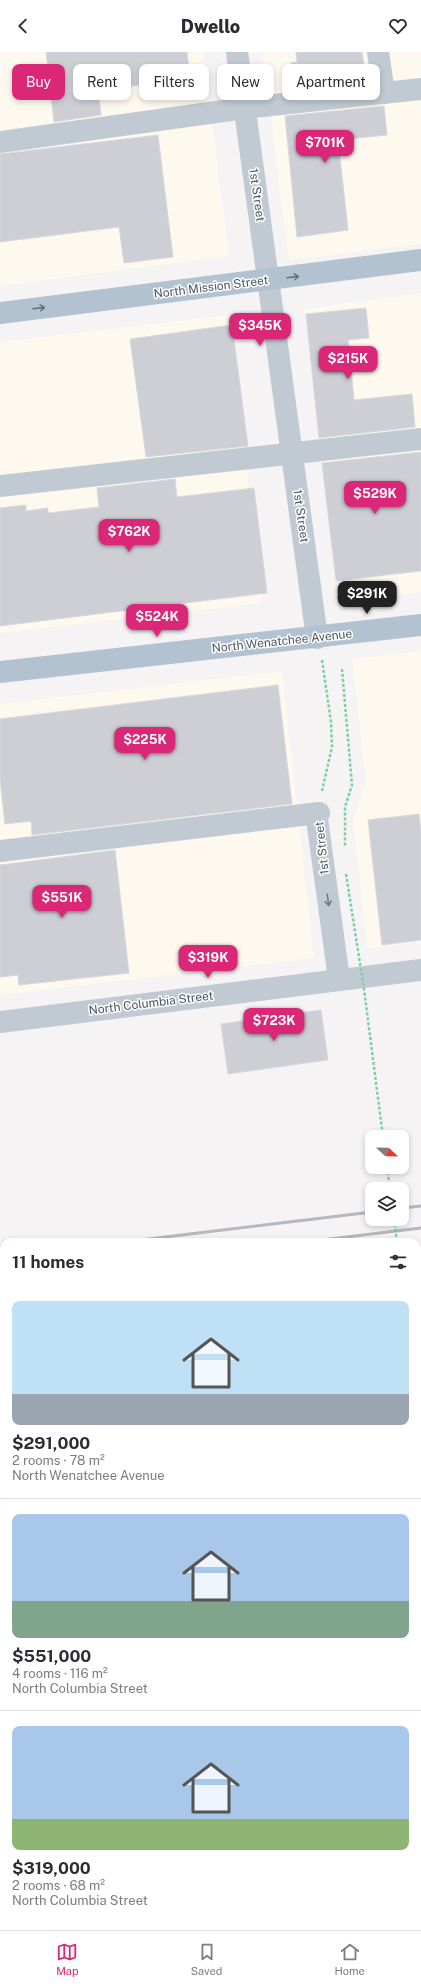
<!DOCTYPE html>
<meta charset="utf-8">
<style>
:root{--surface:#fff;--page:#f7f7f7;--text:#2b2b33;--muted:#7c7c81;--line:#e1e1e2;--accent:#db2777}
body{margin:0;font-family:"Public Sans",sans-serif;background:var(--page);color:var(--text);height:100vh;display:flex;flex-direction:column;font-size:15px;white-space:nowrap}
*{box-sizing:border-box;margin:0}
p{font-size:13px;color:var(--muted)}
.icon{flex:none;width:22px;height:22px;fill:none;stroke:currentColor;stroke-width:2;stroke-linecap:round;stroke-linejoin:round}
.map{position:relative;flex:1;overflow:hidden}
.details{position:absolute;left:0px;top:1186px;width:421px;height:692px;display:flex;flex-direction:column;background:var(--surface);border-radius:12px 12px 0 0;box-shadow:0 2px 6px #0003}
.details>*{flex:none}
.banner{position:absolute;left:12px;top:12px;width:397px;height:36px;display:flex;gap:8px}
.needle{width:26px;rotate:112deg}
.buttons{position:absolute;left:365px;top:1078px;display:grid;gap:8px}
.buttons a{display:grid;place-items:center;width:44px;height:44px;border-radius:8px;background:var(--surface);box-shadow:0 2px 6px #0003;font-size:20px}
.price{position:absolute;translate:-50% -34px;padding:0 9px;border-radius:8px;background:var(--accent);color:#fff;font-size:13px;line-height:26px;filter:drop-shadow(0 1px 2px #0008)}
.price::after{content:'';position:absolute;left:50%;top:24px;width:12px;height:9px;margin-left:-6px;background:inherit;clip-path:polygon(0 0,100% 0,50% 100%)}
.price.active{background:#222;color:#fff}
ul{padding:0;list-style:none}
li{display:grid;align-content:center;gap:8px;height:212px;padding:0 12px}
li+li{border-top:1px solid var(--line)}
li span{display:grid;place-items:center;height:124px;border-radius:8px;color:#555}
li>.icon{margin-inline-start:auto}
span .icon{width:72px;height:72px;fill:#fffc;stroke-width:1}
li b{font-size:17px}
h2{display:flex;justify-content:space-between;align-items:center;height:48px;padding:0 12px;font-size:17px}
.pill{padding:0 14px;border-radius:8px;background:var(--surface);box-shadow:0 2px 6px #0003;font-size:14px;line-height:36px}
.pill.active{background:var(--accent);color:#fff}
header{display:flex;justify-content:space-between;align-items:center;height:52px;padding:0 12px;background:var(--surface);font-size:18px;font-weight:800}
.menu{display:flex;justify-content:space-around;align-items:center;height:56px;border-top:1px solid var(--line);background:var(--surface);font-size:11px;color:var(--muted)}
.menu a{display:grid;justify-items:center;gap:2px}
.menu .active{color:var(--accent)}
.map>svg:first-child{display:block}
.commercial{fill:#fdf9ef}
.green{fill:#c3f1d5}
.building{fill:#cdcfd5;stroke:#d7d9de}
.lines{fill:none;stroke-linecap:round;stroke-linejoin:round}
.path{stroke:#7ad0a6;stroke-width:2.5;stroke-dasharray:3 2;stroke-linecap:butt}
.minor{stroke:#c1cad2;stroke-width:22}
.major{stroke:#b3c2d1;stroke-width:22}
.rail{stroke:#b5b8bd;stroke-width:3}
.path-bridge{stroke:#7ad0a6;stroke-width:2.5;stroke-dasharray:3 2;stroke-linecap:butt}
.oneway{stroke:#64717d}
.oneway2{stroke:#6e7983}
.labels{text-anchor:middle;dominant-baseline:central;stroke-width:3;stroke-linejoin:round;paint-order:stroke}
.street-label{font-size:12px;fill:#4a5661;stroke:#fff}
</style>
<header><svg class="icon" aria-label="back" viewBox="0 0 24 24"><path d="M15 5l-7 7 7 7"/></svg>Dwello<svg class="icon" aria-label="heart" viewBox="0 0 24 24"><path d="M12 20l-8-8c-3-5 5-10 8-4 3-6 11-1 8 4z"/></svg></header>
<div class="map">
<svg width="421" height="1878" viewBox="0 0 421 1878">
<rect width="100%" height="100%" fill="#f5f3f3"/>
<g class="commercial">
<path d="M0,0H203L229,204L0,234Z"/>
<path d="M262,0H421V192L289,208Z"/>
<path d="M421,241V540L342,551L304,257Z"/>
<path d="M229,263L262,551L0,581V290Z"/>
<path d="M421,599V890L367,896L353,767L366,732L352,607Z"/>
<path d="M282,619L314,906L0,943V652Z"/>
<path d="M4,1323V1463L0,1464V1324Z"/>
</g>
<path class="green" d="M0,1802H4V1874H417V1828L421,1827V1878H0Z"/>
<g class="building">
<path d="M46,0H187L190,27L98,38L101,63L54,70Z"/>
<path d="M296,0H362L366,30L294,38L291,11L297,10Z"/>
<path d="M384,54L387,83L338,88L348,178L297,185L285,64Z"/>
<path d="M158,83L173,205L124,211L119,175L0,190V102Z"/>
<path d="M366,256L369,286L348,288L354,348L412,342L415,375L319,386L306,262Z"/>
<path d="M232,273L248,394L146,405L130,287Z"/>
<path d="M421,400V519L336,529L322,411Z"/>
<path d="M175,427L177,445L254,436L267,541L0,574V456L26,453V459L48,456V461L99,455L97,436Z"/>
<path d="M278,633L292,752L32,783L31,769L5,772L0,727V667Z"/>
<path d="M419,762L421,780V888L382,893L368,768Z"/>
<path d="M115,798L129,921L19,933L18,923L0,925V813Z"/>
<path d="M321,958L328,1008L228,1022L221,972Z"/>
</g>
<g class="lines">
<g class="path">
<path d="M322,608L331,670L332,695L322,739"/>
<path d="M342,617L352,733L345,755V795"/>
<path d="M387,1115L390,1137"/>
<path d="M417,1294L421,1310"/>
<path d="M417,1588L421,1587"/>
<path d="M137,1878L139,1874"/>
</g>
<g class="minor">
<path d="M237,0L317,586"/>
<path d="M378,0L384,41"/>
<path d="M0,90L245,56L421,37"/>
<path d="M0,434L421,387"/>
<path d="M317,767L339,927"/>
<path d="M0,799L319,761"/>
<path d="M0,970L421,918"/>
</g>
<g class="major">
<path d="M0,261L421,208"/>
<path d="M0,620L421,573"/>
<path d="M417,1447H421"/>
<path d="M0,1488H4"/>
</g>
<g class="rail">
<path d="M402,1156L421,1154"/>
<path d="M124,1190L372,1160"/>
<path d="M305,1190L421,1176"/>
<path d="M0,1205H4"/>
<path d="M0,1227L4,1226"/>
<path d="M0,1309H4"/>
<path d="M417,1383H421"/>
</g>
<g class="path-bridge">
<path d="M346,822L364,937L383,1085"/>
<path d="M394,1167L397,1190"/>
</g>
</g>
<defs><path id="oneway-shaft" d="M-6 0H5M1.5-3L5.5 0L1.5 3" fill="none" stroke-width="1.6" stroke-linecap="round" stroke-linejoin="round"/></defs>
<g class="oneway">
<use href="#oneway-shaft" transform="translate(293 225) rotate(-7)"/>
<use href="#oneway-shaft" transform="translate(39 256) rotate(-7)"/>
</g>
<use class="oneway2" href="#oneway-shaft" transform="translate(328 848) rotate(82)"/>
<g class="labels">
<g class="street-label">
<text transform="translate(257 143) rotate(82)">1st Street</text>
<text transform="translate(211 235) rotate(-7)">North Mission Street</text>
<text transform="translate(301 464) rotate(82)">1st Street</text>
<text transform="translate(282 589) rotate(-6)">North Wenatchee Avenue</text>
<text transform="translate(322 796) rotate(-96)">1st Street</text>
<text transform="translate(151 951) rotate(-7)">North Columbia Street</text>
</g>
</g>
</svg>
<div class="buttons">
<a><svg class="needle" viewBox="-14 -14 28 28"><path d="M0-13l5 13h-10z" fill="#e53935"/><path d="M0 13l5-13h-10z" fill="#7c7c81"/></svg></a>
<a><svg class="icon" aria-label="layers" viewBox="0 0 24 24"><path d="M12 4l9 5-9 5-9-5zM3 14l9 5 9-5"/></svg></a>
</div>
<b class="price" style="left:325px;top:112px">$701K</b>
<b class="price" style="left:260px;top:295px">$345K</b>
<b class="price" style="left:348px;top:328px">$215K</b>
<b class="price" style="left:375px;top:463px">$529K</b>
<b class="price" style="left:129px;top:501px">$762K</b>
<b class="price active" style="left:367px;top:563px">$291K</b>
<b class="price" style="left:157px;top:586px">$524K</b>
<b class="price" style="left:145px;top:709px">$225K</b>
<b class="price" style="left:62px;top:867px">$551K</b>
<b class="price" style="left:208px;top:927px">$319K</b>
<b class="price" style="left:274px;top:990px">$723K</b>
<div class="banner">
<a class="pill active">Buy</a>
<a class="pill">Rent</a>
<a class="pill">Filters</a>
<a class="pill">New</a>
<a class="pill">Apartment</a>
</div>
<section class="details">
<h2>11 homes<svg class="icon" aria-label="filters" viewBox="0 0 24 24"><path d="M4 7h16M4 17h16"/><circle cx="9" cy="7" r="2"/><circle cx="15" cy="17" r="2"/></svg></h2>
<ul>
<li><span style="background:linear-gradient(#bfe0f5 75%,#9aa5b1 0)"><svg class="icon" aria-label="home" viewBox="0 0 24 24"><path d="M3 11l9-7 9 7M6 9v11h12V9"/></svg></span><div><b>$291,000</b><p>2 rooms · 78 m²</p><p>North Wenatchee Avenue</p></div></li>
<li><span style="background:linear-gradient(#a9c7e8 70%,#7fa58c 0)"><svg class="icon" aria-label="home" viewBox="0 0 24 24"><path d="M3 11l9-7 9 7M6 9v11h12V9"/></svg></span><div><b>$551,000</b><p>4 rooms · 116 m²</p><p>North Columbia Street</p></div></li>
<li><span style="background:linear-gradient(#a9c7e8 75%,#8fb573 0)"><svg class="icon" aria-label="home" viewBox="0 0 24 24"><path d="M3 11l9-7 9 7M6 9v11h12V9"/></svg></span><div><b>$319,000</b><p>2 rooms · 68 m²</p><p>North Columbia Street</p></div></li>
</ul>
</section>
</div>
<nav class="menu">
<a class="active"><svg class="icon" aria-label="map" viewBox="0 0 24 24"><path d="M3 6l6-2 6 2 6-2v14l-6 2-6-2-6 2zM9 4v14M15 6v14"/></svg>Map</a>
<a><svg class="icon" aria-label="saved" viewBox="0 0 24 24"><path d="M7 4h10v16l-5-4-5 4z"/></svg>Saved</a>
<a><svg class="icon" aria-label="home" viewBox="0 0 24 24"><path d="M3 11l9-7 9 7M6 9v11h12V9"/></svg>Home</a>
</nav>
